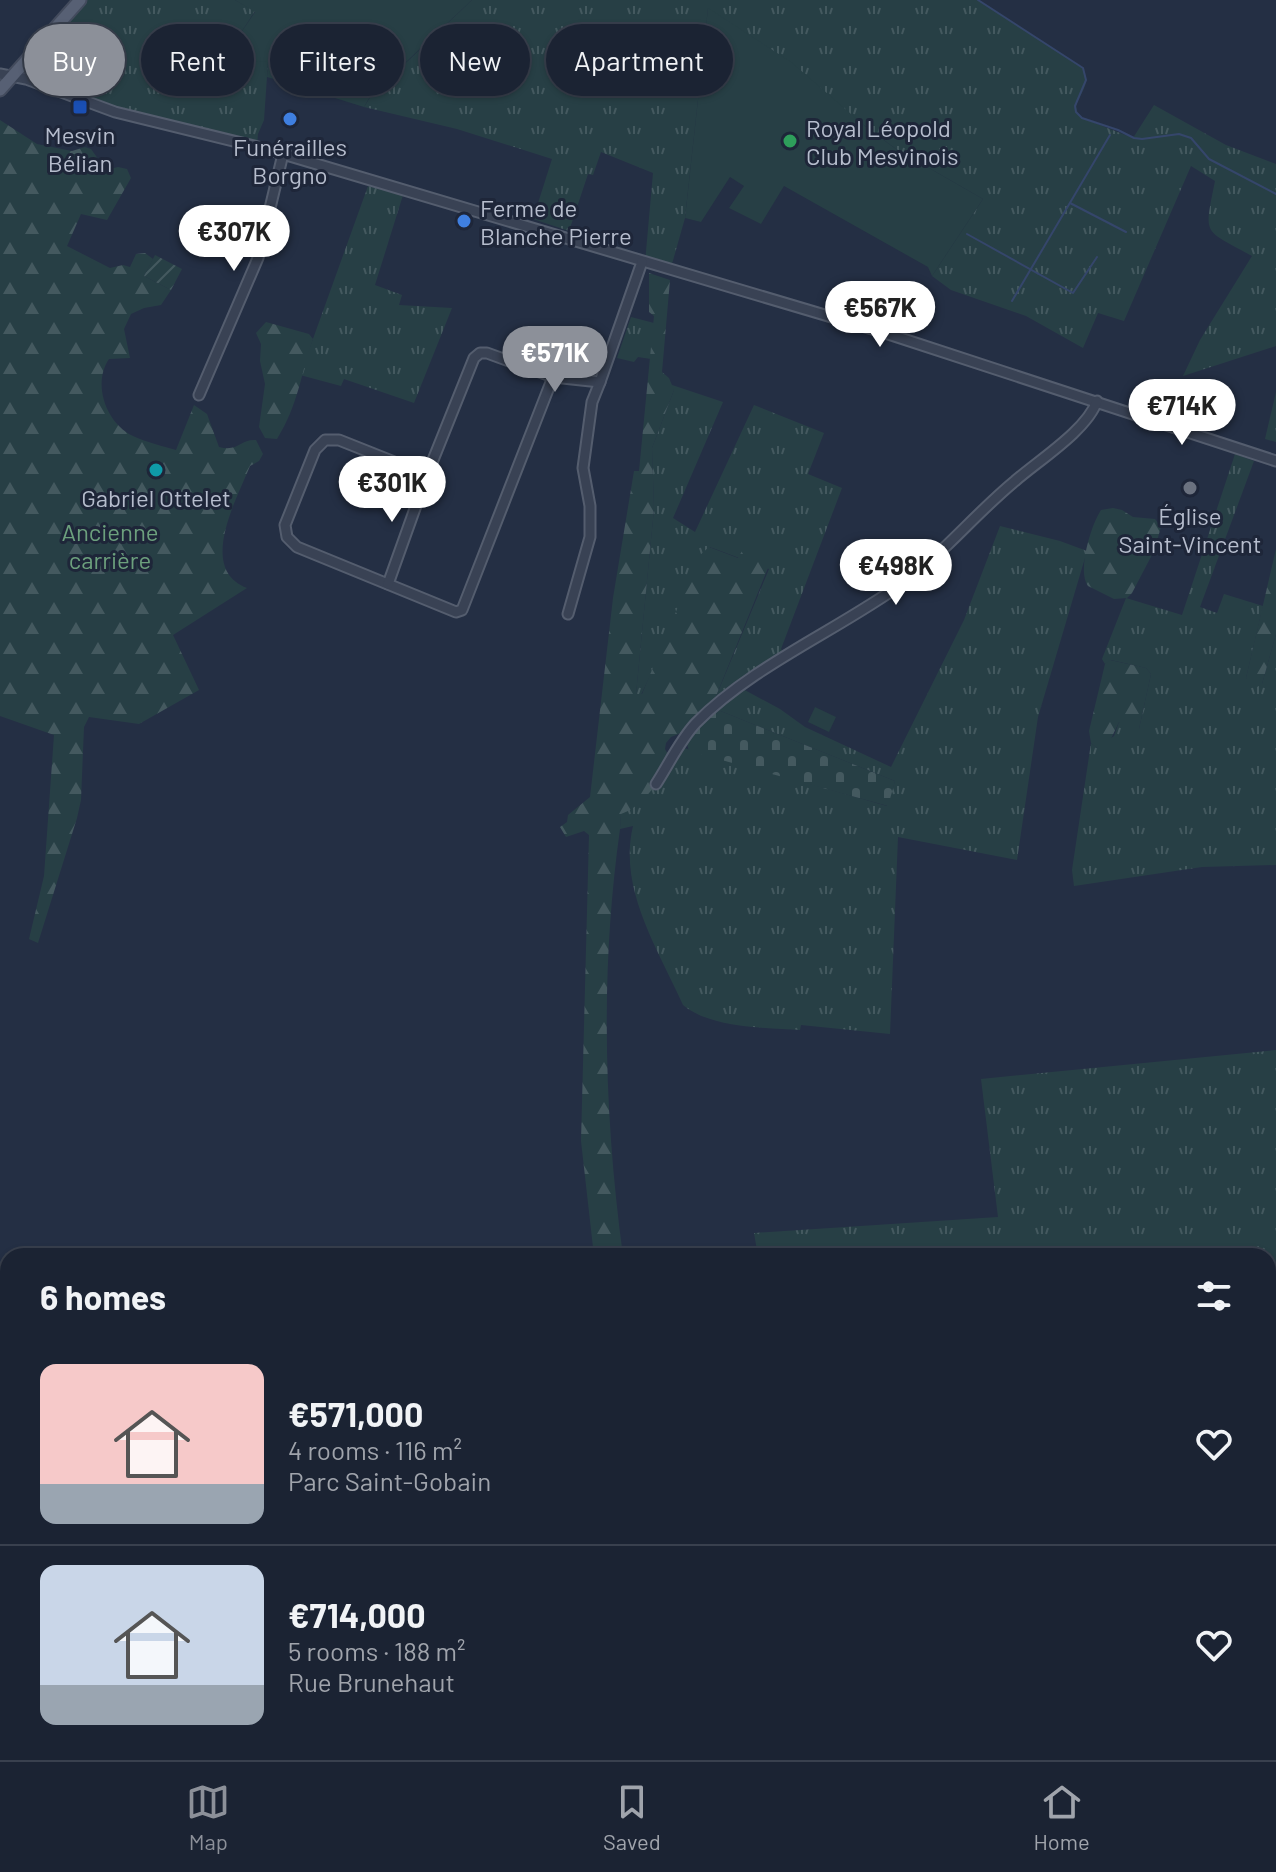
<!DOCTYPE html>
<meta charset="utf-8">
<style>
:root{--surface:#1b2333;--page:#282f3f;--text:#f1f3f6;--muted:#a0a4ac;--line:#39404e;--accent:#8c9099}
body{margin:0;font-family:Barlow,sans-serif;background:var(--page);color:var(--text);height:100vh;display:flex;flex-direction:column;font-size:30px;white-space:nowrap}
*{box-sizing:border-box;margin:0}
p{font-size:26px;color:var(--muted)}
.icon{flex:none;width:44px;height:44px;fill:none;stroke:currentColor;stroke-width:2;stroke-linecap:round;stroke-linejoin:round}
.map{position:relative;flex:1;overflow:hidden}
.sheet{position:absolute;left:0px;top:1248px;width:1276px;height:512px;display:flex;flex-direction:column;background:var(--surface);border-radius:24px 24px 0 0;box-shadow:0 2px 6px #0004,0 0 0 2px var(--line)}
.sheet>*{flex:none}
.guide{position:absolute;left:24px;top:24px;width:800px;height:72px;display:flex;gap:16px}
.price{position:absolute;translate:-50% -68px;padding:0 18px;border-radius:28px;background:#fff;color:#222;font-size:26px;line-height:52px;filter:drop-shadow(0 2px 4px #0008)}
.price::after{content:'';position:absolute;left:50%;top:48px;width:24px;height:18px;margin-left:-12px;background:inherit;clip-path:polygon(0 0,100% 0,50% 100%)}
.price.active{background:var(--accent);color:#fff}
ul{padding:0;list-style:none}
li{display:flex;align-items:center;gap:24px;height:200px;padding:0 40px}
li+li{border-top:2px solid var(--line)}
li span{display:grid;place-items:center;flex:none;width:224px;height:160px;border-radius:16px;color:#555}
li>.icon{margin-inline-start:auto}
span .icon{width:96px;height:96px;fill:#fffc;stroke-width:1}
li b{font-size:34px}
h2{display:flex;justify-content:space-between;align-items:center;height:96px;padding:0 40px;font-size:34px}
.chip{padding:0 28px;border-radius:36px;background:var(--surface);box-shadow:0 2px 6px #0004,0 0 0 2px var(--line);font-size:28px;line-height:72px}
.chip.active{background:var(--accent);color:#fff}
.tab-bar{display:flex;justify-content:space-around;align-items:center;height:112px;border-top:2px solid var(--line);background:var(--surface);font-size:22px;color:var(--muted)}
.tab-bar a{display:grid;justify-items:center;gap:4px}
.tab-bar .active{color:var(--accent)}
.map>svg:first-child{display:block}
.grass{fill:url(#grass-tufts)}
.forest{fill:url(#forest-firs)}
.cemetery{fill:url(#cemetery-stones)}
.park{fill:#273f45}
.garden{fill:url(#garden-furrows)}
.lines{fill:none;stroke-linecap:round;stroke-linejoin:round}
.stream{stroke:#35466b;stroke-width:2}
.minor-casing{stroke:#545d6e;stroke-width:13}
.major-casing{stroke:#434b5d;stroke-width:15}
.minor{stroke:#394254;stroke-width:9}
.major{stroke:#576074;stroke-width:11}
.transit-dot{fill:#1a4fb4;stroke:#1e2639;stroke-width:3}
.shop-dot{fill:#3f7fe0;stroke:#1e2639;stroke-width:3}
.leisure-dot{fill:#2e9e5b;stroke:#1e2639;stroke-width:3}
.culture-dot{fill:#0f9aa8;stroke:#1e2639;stroke-width:3}
.worship-dot{fill:#6b7280;stroke:#1e2639;stroke-width:3}
.labels{text-anchor:middle;dominant-baseline:central;stroke-width:6;stroke-linejoin:round;paint-order:stroke}
.poi-label{font-size:24px;fill:#b6bdcd;stroke:#1e2639}
.park-label{font-size:24px;fill:#6ca07d;stroke:#1e2639}
</style>
<div class="map">
<svg width="1276" height="1760" viewBox="0 0 1276 1760">
<defs>
<pattern id="grass-tufts" width="24" height="20" patternUnits="userSpaceOnUse" patternTransform="scale(2)"><rect width="24" height="20" fill="#273f45"/><path d="M3 7l-1-3M5 7V3M7 7l1-3M15 17l-1-3M17 17v-4M19 17l1-3" fill="none" stroke="#44595f"/></pattern>
<pattern id="forest-firs" width="22" height="20" patternUnits="userSpaceOnUse" patternTransform="scale(2)"><rect width="22" height="20" fill="#273f45"/><path d="M5 1l3.5 6h-7zM16 11l3.5 6h-7z" fill="#44595f"/></pattern>
<pattern id="cemetery-stones" width="16" height="16" patternUnits="userSpaceOnUse" patternTransform="scale(2)"><rect width="16" height="16" fill="#273f45"/><path d="M2 7V4a2 2 0 0 1 4 0v3zM10 15v-3a2 2 0 0 1 4 0v3z" fill="#44595f"/></pattern>
<pattern id="garden-furrows" width="10" height="10" patternUnits="userSpaceOnUse" patternTransform="scale(2)"><rect width="10" height="10" fill="#273f45"/><path d="M-1 1l2-2M0 10L10 0M9 11l2-2" fill="none" stroke="#44595f"/></pattern>
</defs>
<rect width="100%" height="100%" fill="#242f44"/>
<g class="grass">
<path d="M80,0H235L255,11L242,31L268,62L264,120L258,134L257,146L115,112L12,76Z"/>
<path d="M472,0H978L1083,68C1084,70 1086,79 1086,81C1084,97 1068,104 1082,118L1133,138L1154,105L1226,145L1276,164V346L1183,376L1200,340L1252,256C1202,228 1204,237 1215,181L1191,166L1124,321L1098,313L1083,348L1026,316L951,290L932,276L983,199L896,149L708,9L685,218L670,271L659,260L645,263L653,173L601,152L593,175L588,174L569,231L533,219L552,159L457,129L364,107L371,96Z"/>
<path d="M368,186L403,195L375,285L402,295L399,305L452,308L414,403L344,379L341,386L300,375Z"/>
<path d="M631,317L654,323L651,359L638,357L634,362L617,358Z"/>
<path d="M669,384L723,402L673,518L695,532L754,405L824,433L808,474L842,488L781,649L787,657L741,688L780,709L805,727L891,767L964,620L1000,526L1060,541L1087,551L1038,717L1017,860L898,837L890,1034L801,1025L800,1030C766,1028 710,1028 683,1005C658,949 618,889 633,826L620,829L621,813C646,804 656,781 671,760L675,763L684,748L887,806L895,781L718,710L719,706L710,711L769,569L710,547L641,695L636,694L654,509L652,448L674,390Z"/>
<path d="M1276,392V442L1265,439Z"/>
<path d="M1235,454L1254,461L1200,607L1217,613L1224,594L1263,606L1246,678L1262,684L1276,634V865L1202,867L1074,886L1072,870L1091,743L1097,748L1114,736L1119,722L1139,729L1151,674L1146,668L1111,660L1105,664L1102,659L1126,598L1182,615Z"/>
<path d="M1276,1050V1524L1268,1528V1256H758L754,1233L998,1217L981,1079Z"/>
<path d="M8,1454V1752H153L147,1760H0V1458Z"/>
<path d="M191,1752H310L294,1760H185Z"/>
</g>
<g class="forest">
<path d="M0,120L37,144L72,151L85,147L91,149L106,170L118,167L127,169L131,178L107,220L81,214L67,246L110,268L123,265L130,267L136,254L145,253L153,259L144,276L171,290L161,305L144,308L131,314L124,329L130,358L109,359C92,384 106,423 133,436C146,442 162,446 176,450L194,405L207,414L219,447C239,452 240,439 256,440L263,454L259,461L250,466C237,499 197,569 247,588L173,635L199,690L139,724L89,717L84,727L81,800L77,818L38,943L29,939L44,876L54,735L0,716Z"/>
<path d="M649,273L670,280L662,372L669,378L674,390L652,448L654,509L636,694H642L699,556L709,547L738,558L749,539H760L767,546L772,558L710,711L686,731L671,737L666,743L665,749L671,760C658,781 645,806 621,814L620,829C600,970 604,1115 623,1256H594L581,1141L589,835L584,831L566,837L560,827L567,822L568,815L590,797L613,598L634,471H639L654,316L649,312Z"/>
<path d="M266,322L309,334L313,339C300,376 299,403 277,439L265,438L259,427L265,384L260,361L261,344L256,333Z"/>
<path d="M1113,508L1122,510L1133,517L1155,519L1161,527L1154,551L1132,593L1127,598L1114,599L1088,586C1077,571 1091,525 1101,510Z"/>
<path d="M1276,549V634L1262,684L1257,687L1246,678Z"/>
<path d="M1110,660L1146,668L1151,674L1139,729C1129,733 1126,729 1119,722L1108,745L1097,748L1091,743L1089,731L1105,664Z"/>
<path d="M310,1752H780L764,1760H294Z"/>
</g>
<path class="cemetery" d="M718,710L895,781L888,806L689,751L687,744L692,734Z"/>
<g class="park">
<path d="M235,0H472L371,95L364,107L267,77L268,62L242,61V31L255,12Z"/>
<path d="M708,8L791,62L866,127L896,149L983,199L932,276L928,267L784,186L761,224L729,208L744,186L730,177L701,222L685,218Z"/>
<path d="M815,707L836,717L829,732L808,722Z"/>
</g>
<path class="garden" d="M155,255L182,269L171,290L144,276Z"/>
<g class="lines">
<g class="stream">
<path d="M978,0L1083,68L1086,80L1075,106L1076,112L1082,118L1118,130L1134,138L1142,139L1179,134L1191,138L1209,159L1276,194"/>
<path d="M1070,203L1126,232"/>
<path d="M967,234L1073,293L1097,257"/>
<path d="M1012,301L1110,135"/>
<path d="M1268,1528L1276,1524"/>
<path d="M154,1760L160,1752"/>
</g>
<g class="minor-casing">
<g id="minor">
<path d="M0,74L26,79L115,112L266,149L882,332L1276,461"/>
<path d="M199,395L258,258L283,154"/>
<path d="M427,475L339,440H325L315,450L285,525L287,537L297,547L456,612L462,610L553,377"/>
<path d="M388,584L427,475L474,358L480,353H487L553,377L600,382L642,262"/>
<path d="M568,614L590,537V506L583,468L592,402L600,382"/>
<path d="M656,784C669,764 680,740 696,723C752,666 838,630 903,583C943,554 976,513 1015,481C1039,460 1087,430 1097,401"/>
<path d="M1268,1375L1276,1374"/>
<path d="M957,1752L965,1760"/>
<path d="M180,1760L186,1752"/>
</g>
</g>
<g class="major-casing">
<path id="major" d="M0,90L80,0"/>
</g>
<use href="#minor" class="minor"/>
<use href="#major" class="major"/>
</g>
<rect class="transit-dot" x="72" y="99" width="16" height="16" rx="4"/>
<g class="shop-dot">
<circle cx="290" cy="119" r="8"/>
<circle cx="464" cy="221" r="8"/>
</g>
<circle class="leisure-dot" cx="790" cy="141" r="8"/>
<circle class="culture-dot" cx="156" cy="470" r="8"/>
<circle class="worship-dot" cx="1190" cy="488" r="8"/>
<g class="labels">
<g class="poi-label">
<text x="806" y="127" text-anchor="start">Royal Léopold<tspan x="806" dy="28">Club Mesvinois</tspan></text>
<text x="80" y="134">Mesvin<tspan x="80" dy="28">Bélian</tspan></text>
<text x="290" y="146">Funérailles<tspan x="290" dy="28">Borgno</tspan></text>
<text x="480" y="207" text-anchor="start">Ferme de<tspan x="480" dy="28">Blanche Pierre</tspan></text>
<text x="156" y="497">Gabriel Ottelet</text>
<text x="1190" y="515">Église<tspan x="1190" dy="28">Saint-Vincent</tspan></text>
</g>
<g class="park-label">
<text x="110" y="531">Ancienne<tspan x="110" dy="28">carrière</tspan></text>
</g>
</g>
</svg>
<b class="price" style="left:234px;top:273px">€307K</b>
<b class="price" style="left:880px;top:349px">€567K</b>
<b class="price active" style="left:555px;top:394px">€571K</b>
<b class="price" style="left:1182px;top:447px">€714K</b>
<b class="price" style="left:392px;top:524px">€301K</b>
<b class="price" style="left:896px;top:607px">€498K</b>
<div class="guide">
<a class="chip active">Buy</a>
<a class="chip">Rent</a>
<a class="chip">Filters</a>
<a class="chip">New</a>
<a class="chip">Apartment</a>
</div>
<section class="sheet">
<h2>6 homes<svg class="icon" aria-label="filters" viewBox="0 0 24 24"><path d="M4 7h16M4 17h16"/><circle cx="9" cy="7" r="2"/><circle cx="15" cy="17" r="2"/></svg></h2>
<ul>
<li><span style="background:linear-gradient(#f6c9c9 75%,#9aa5b1 0)"><svg class="icon" aria-label="home" viewBox="0 0 24 24"><path d="M3 11l9-7 9 7M6 9v11h12V9"/></svg></span><div><b>€571,000</b><p>4 rooms · 116 m²</p><p>Parc Saint-Gobain</p></div><svg class="icon" aria-label="heart" viewBox="0 0 24 24"><path d="M12 20l-8-8c-3-5 5-10 8-4 3-6 11-1 8 4z"/></svg></li>
<li><span style="background:linear-gradient(#c9d6e8 75%,#9aa5b1 0)"><svg class="icon" aria-label="home" viewBox="0 0 24 24"><path d="M3 11l9-7 9 7M6 9v11h12V9"/></svg></span><div><b>€714,000</b><p>5 rooms · 188 m²</p><p>Rue Brunehaut</p></div><svg class="icon" aria-label="heart" viewBox="0 0 24 24"><path d="M12 20l-8-8c-3-5 5-10 8-4 3-6 11-1 8 4z"/></svg></li>
</ul>
</section>
</div>
<nav class="tab-bar">
<a class="active"><svg class="icon" aria-label="map" viewBox="0 0 24 24"><path d="M3 6l6-2 6 2 6-2v14l-6 2-6-2-6 2zM9 4v14M15 6v14"/></svg>Map</a>
<a><svg class="icon" aria-label="saved" viewBox="0 0 24 24"><path d="M7 4h10v16l-5-4-5 4z"/></svg>Saved</a>
<a><svg class="icon" aria-label="home" viewBox="0 0 24 24"><path d="M3 11l9-7 9 7M6 9v11h12V9"/></svg>Home</a>
</nav>
